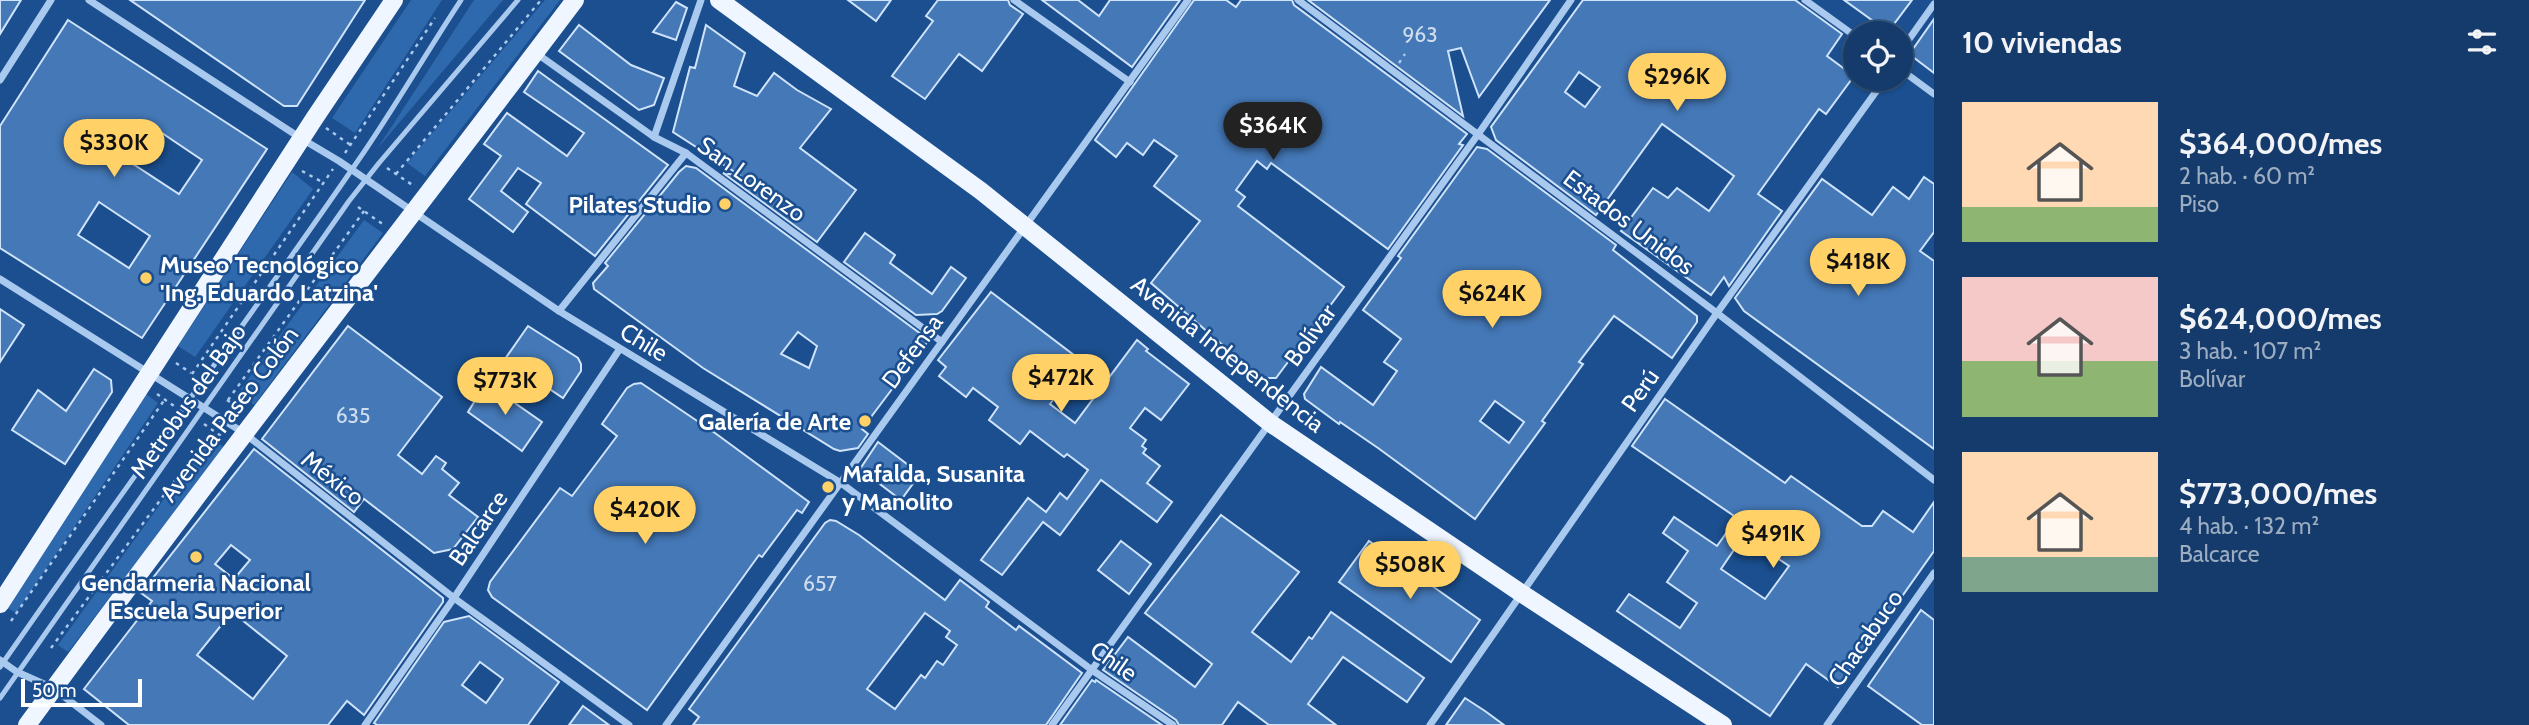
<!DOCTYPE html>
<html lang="es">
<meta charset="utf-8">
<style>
:root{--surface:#143b6b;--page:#1d4271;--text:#f1f3f6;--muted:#9dadc1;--line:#33557e;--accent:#ffd166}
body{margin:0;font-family:Cabin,sans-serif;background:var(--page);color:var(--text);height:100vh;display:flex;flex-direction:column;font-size:26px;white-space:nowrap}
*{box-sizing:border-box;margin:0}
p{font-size:23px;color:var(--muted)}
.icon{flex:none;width:38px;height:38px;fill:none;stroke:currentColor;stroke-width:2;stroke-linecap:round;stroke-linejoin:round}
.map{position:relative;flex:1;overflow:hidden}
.panel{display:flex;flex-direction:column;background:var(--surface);width:595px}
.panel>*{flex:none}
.tools{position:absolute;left:1843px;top:21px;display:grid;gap:14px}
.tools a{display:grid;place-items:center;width:70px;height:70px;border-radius:50%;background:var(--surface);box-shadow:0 2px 5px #0004,0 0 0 2px var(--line);font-size:35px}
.scale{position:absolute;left:21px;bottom:18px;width:121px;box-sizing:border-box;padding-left:7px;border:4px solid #fff;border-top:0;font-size:19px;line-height:24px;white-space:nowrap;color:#fff;-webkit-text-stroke:5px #1b4f8f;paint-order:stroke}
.price{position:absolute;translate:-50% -60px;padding:0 16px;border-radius:24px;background:var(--accent);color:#111;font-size:23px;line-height:46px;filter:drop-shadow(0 2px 4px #0008)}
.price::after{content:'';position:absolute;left:50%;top:42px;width:21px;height:16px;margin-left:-10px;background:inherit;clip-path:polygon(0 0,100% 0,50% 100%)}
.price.active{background:#222;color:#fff}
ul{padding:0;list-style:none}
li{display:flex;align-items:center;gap:21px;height:175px;padding:0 28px}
li span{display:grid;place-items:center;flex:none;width:196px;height:140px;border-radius:0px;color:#555}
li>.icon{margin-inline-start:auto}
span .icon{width:84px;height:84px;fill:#fffc;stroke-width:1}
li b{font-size:30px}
h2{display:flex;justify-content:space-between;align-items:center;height:84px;padding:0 28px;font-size:30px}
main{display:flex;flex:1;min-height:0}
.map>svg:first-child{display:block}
.green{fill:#2e69ad}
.building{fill:#4478b7;stroke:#cfe3fa;stroke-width:2;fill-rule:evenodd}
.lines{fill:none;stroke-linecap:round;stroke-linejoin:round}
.path{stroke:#a9c9ee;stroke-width:2.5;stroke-dasharray:3.5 5;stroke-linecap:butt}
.lane{stroke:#a9c9ee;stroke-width:5}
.street{stroke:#a9c9ee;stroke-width:7}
.primary{stroke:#f0f6ff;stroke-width:18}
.poi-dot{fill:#ffd166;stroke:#1b4f8f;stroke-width:2.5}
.labels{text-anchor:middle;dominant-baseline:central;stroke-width:5;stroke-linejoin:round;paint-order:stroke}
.number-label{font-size:21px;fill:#d0dded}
.street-label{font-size:24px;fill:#fff;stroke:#1b4f8f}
.poi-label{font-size:24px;font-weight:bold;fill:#fff;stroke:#1b4f8f;text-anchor:end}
</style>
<main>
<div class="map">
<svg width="1934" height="725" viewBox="0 0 1934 725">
<rect width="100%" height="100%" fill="#1b4f8f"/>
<g class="green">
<path d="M411,0H442L355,133L332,118Z"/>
<path d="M474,0H503L377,149Z"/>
<path d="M545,0H560L425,176L407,163Z"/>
<path d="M292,172L313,189L195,357L178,346Z"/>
<path d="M364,220L383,233L254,405L238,393Z"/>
<path d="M146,394L158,403L16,613L6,607Z"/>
<path d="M209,437L224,447L68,652L58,645Z"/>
</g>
<g class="building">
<path d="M0,0H21L0,34Z"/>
<path d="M130,0H365L297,106H284Z"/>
<path d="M848,0H891L876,21Z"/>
<path d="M938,0H1008L1010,5L1023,14L982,71L959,54L925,99L892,76L933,21L926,16Z"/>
<path d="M1042,0H1078L1099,16L1110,0H1180L1132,67Z"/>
<path d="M1194,0H1226L1236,7L1241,0H1292L1294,5L1467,134L1459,144L1463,145L1388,249L1271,163L1267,169L1257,161L1236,190L1245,197L1238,206L1344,287L1276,378H1261L1151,283L1200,221L1154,186L1177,156L1154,140L1143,155L1127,143L1116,157L1095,140Z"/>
<path d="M1308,0H1550L1479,97L1461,48L1448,51L1463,116Z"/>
<path d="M1583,0H1795L1842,34L1827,56L1854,76L1826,114L1819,109L1758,194L1782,211L1729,286L1724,277L1711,295L1621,231L1653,188L1668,198L1677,188L1709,211L1734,176L1662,124L1596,215L1496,140L1491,127ZM1579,72L1600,87L1585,107L1565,92Z"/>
<path d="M1844,0H1912L1891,28L1887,31Z"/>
<path d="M676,2L687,8L676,40L653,32Z"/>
<path d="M1934,19V73L1913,57V49Z"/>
<path d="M68,20L267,149L142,338L0,248V126ZM150,125L202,160L179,194L127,160ZM99,202L150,236L129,268L78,235Z"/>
<path d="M579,25L631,65L664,78L654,105L639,110L559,51Z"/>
<path d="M706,25L745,53L734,86L757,96L774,73L797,90L831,109L800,148L856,190L817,242L723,173L741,176L673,132L690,67L695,68Z"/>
<path d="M538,71L668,165L595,256L526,204L541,183L518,168L501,191L528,212L513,232L469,199L501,156L484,144L507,113L567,156L584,133L524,92Z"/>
<path d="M1477,147L1487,149L1616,245L1613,250L1697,316V322L1672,358L1614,316L1579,362L1583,364L1542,421L1545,423L1475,519L1378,448L1340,422L1339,424L1305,399L1304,394L1321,367L1373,405L1397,371L1384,362L1401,339L1363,310L1401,258L1398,256ZM1495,401L1524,422L1509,443L1480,421Z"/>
<path d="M686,166L696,168L929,340L862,429L868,434L858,448L840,451L834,449L703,368L594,289L593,283L608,266L605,263L679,172ZM798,332L817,346L809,368L781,354Z"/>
<path d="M1924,177L1934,184V232L1920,251L1934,261V449L1744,311L1735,298L1822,179L1872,215L1893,187L1909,199Z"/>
<path d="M865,233L895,255L890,263L932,294L951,267L966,278L942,311L937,314L916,315L844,262Z"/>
<path d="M991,292L1083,362L1050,404L1075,423L1137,340L1148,349L1146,351L1189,384L1161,420L1145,408L1130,428L1146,440L1142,446L1146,449L1143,453L1160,466L1147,483L1172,502L1157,522L1101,480L1060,535L1043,522L1002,575L981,560L1028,498L1046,512L1060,493L1067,499L1088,470L1067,454L1064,457L1030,431L1020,444L989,420L998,407L973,388L966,397L939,376L946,367L938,360Z"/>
<path d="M0,309L24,325L0,362Z"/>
<path d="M348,326L442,397L398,455L422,474L436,456L446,463L442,469L459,483L449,495L478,517L453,549L434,553L364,499L354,512L262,439Z"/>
<path d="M528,326L578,358L581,364V371L563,398L505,359Z"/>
<path d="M94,369L111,380L112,392L65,464L12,430L38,390L66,411Z"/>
<path d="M486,383L542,422L522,451L468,412Z"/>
<path d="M641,383L715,433L809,502L802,513L797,510L762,557L759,555L647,710L492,597L488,590L490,582L560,488L572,496L617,436L602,424L627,388L634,384Z"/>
<path d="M1665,399L1785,483L1791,476L1862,526H1872L1883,511L1913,532L1934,502V551L1838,687L1806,664L1770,716L1617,611L1629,594L1680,628L1697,603L1667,582L1688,551L1663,533L1674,517L1717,546L1737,518L1632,446ZM1744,535L1789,566L1765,599L1721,569Z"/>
<path d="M878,442L920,474L901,500L860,469Z"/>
<path d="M254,449L443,598V602L364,715L347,701L328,725H129L84,689L152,601L141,593ZM231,545L250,560L234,579L215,564ZM232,612L287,656L253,699L197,655Z"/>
<path d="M1221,515L1299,572L1252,632L1291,662L1309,637L1312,639L1331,612L1424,678L1407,702L1343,657L1308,704L1336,725H1269L1238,702L1222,725H1179L1176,720L1103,670L1128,637L1195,687L1212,664L1145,613Z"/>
<path d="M830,520L836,521L859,535L945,600L960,580L989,602L986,607L1016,630L1019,626L1082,673L1046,725H693L699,717L689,709L825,523ZM925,613L950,631L946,637L957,645L943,665L937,661L925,678L921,675L895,709L867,689Z"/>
<path d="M1121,541L1151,564L1129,594L1098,570Z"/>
<path d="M1369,541L1480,620L1451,662L1339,582Z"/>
<path d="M1921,610L1934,620V725H1922L1868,686Z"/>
<path d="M469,616L559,682L528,725H377L374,723L444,622ZM480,662L503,679L486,703L462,685Z"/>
<path d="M1092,680L1095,682L1096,680L1162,725H1060Z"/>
<path d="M1465,698L1485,711L1504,725H1446Z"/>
<path d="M583,706L609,725H569Z"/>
</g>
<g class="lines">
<g class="path">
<path d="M1399,63L1405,54"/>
<path d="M326,128L352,146"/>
<path d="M345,153L435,18"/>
<path d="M387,168L414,186"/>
<path d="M302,171L324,183"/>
<path d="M396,174L541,0"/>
<path d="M358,207L384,225"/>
<path d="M176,363L191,373"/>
<path d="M192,374L333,169"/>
<path d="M157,394L174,406"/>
<path d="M227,400L242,410"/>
<path d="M228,400L364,211"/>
<path d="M204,424L221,436"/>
<path d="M11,621L165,399"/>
<path d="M51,648L212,430"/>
</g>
<g class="lane">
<path d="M0,667C120,494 245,325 364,152C398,102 428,50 461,0"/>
<path d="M0,698L349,201L379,163L518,0"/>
</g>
<g class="street">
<path d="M89,0L302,139L339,161L559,311L841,483L1092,670L1173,725"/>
<path d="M1014,0L1130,82"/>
<path d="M1298,0L1717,313L1934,480"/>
<path d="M1805,0L1855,36"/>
<path d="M1900,52L1934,4"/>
<path d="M536,53L654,137L686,153L942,342"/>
<path d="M1900,69L1934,94"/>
<path d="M0,80L51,0"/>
<path d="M654,137L701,0"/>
<path d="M0,279L244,433L454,598L629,725"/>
<path d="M559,311L686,153"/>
<path d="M0,660L17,672L53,688L101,725"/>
<path d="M365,725L454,598L619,350"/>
<path d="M666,725L1188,0"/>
<path d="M1052,725L1479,133L1571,0"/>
<path d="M1430,725L1717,313L1885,79"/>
<path d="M1827,725L1934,573"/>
</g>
<g class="primary">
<path d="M719,0L981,191L1270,423L1521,593L1723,725"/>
<path d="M0,604L314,119L394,0"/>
<path d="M27,725C206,480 392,242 575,0"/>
</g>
</g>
<g class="poi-dot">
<circle cx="725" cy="204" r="7"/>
<circle cx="146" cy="278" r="7"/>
<circle cx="865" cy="421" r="7"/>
<circle cx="828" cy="487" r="7"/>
<circle cx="196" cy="557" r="7"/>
</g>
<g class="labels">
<g class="number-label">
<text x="1420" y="34">963</text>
<text x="353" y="415">635</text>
<text x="820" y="583">657</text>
</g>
<g class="street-label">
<text transform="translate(752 179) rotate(36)">San Lorenzo</text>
<text transform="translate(1629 222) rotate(37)">Estados Unidos</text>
<text transform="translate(1310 335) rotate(-54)">Bolívar</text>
<text transform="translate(644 342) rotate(31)">Chile</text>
<text transform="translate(912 351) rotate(-54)">Defensa</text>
<text transform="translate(1228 354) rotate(38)">Avenida Independencia</text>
<text transform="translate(1640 390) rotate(-55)">Perú</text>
<text transform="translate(188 401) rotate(-55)">Metrobus del Bajo</text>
<text transform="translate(229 414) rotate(-53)">Avenida Paseo Colón</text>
<text transform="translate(333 478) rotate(38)">México</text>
<text transform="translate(478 528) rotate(-56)">Balcarce</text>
<text transform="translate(1865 638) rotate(-55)">Chacabuco</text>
<text transform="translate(1114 661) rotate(35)">Chile</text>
</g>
<g class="poi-label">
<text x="711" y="204">Pilates Studio</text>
<text x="160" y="264" text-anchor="start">Museo Tecnológico<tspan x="160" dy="28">'Ing. Eduardo Latzina'</tspan></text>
<text x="851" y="421">Galería de Arte</text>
<text x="842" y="473" text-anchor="start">Mafalda, Susanita<tspan x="842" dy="28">y Manolito</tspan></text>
<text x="196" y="582" text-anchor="middle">Gendarmeria Nacional<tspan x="196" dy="28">Escuela Superior</tspan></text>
</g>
</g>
</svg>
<div class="tools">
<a><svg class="icon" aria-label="locate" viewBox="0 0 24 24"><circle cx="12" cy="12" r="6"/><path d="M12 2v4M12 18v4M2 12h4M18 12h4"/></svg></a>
</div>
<div class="scale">50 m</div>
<b class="price" style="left:1677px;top:113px">$296K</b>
<b class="price active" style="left:1273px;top:162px">$364K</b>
<b class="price" style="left:114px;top:179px">$330K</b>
<b class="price" style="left:1858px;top:298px">$418K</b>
<b class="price" style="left:1492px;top:330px">$624K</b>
<b class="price" style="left:1061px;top:414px">$472K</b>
<b class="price" style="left:505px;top:417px">$773K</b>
<b class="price" style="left:645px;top:546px">$420K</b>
<b class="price" style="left:1773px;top:570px">$491K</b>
<b class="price" style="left:1410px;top:601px">$508K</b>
</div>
<section class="panel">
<h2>10 viviendas<svg class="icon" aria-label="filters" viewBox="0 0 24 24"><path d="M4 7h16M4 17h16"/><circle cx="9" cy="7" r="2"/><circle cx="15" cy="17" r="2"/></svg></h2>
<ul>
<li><span style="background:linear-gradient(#ffd9b3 75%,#8fb573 0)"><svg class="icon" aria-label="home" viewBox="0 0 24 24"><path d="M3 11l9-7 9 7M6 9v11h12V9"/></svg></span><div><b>$364,000/mes</b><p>2 hab. · 60 m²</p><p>Piso</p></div></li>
<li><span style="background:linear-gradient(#f6c9c9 60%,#8fb573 0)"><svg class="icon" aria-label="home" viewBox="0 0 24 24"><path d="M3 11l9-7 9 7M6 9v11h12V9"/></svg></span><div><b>$624,000/mes</b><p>3 hab. · 107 m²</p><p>Bolívar</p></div></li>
<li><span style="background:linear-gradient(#ffd9b3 75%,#7fa58c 0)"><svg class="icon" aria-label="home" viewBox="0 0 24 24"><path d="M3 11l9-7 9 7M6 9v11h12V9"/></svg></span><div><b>$773,000/mes</b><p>4 hab. · 132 m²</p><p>Balcarce</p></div></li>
</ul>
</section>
</main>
